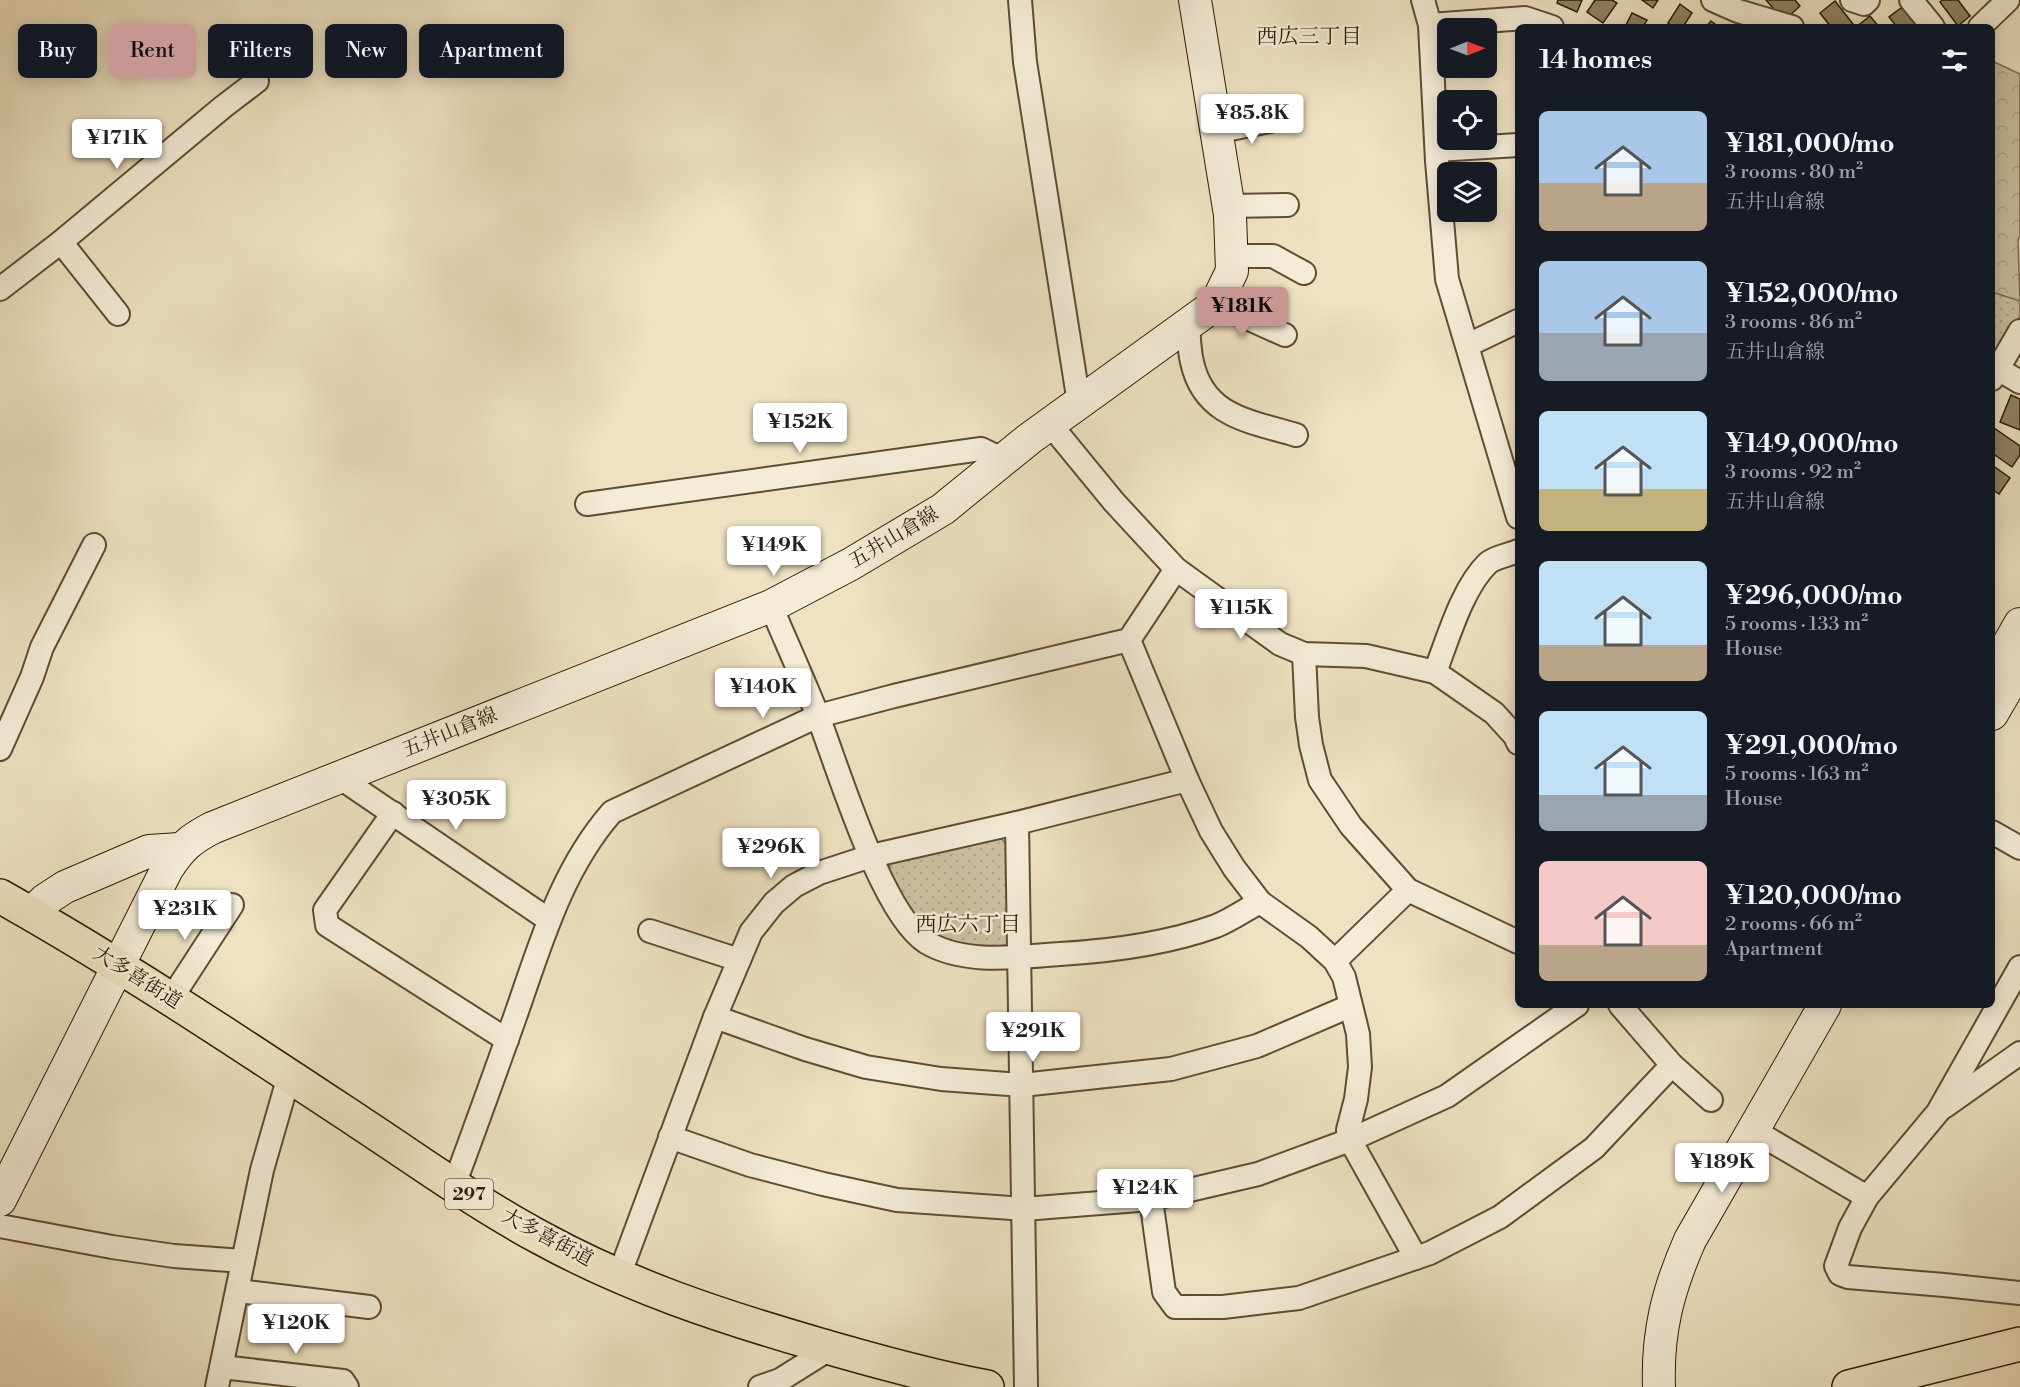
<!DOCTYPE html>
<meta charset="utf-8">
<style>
:root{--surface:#171b24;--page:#20242c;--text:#f1f3f6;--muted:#9ea1a6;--accent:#c59692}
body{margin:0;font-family:"Libre Bodoni","Noto Serif JP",serif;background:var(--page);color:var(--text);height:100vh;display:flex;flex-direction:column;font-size:22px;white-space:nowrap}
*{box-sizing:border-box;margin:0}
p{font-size:20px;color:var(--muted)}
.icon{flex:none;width:33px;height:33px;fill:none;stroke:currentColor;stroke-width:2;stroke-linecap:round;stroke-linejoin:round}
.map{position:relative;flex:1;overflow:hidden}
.details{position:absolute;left:1515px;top:24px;width:480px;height:984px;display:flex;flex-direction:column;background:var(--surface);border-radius:9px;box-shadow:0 3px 15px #0003}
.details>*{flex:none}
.top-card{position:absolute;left:18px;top:24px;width:570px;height:54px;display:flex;gap:12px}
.needle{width:39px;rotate:89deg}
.buttons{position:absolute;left:1437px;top:18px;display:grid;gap:12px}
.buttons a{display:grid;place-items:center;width:60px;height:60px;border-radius:9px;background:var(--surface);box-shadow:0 3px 15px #0003;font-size:30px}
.price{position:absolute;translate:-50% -51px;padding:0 14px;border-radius:6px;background:#fff;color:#222;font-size:20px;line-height:39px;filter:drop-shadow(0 2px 3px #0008)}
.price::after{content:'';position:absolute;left:50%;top:36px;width:18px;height:14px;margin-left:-9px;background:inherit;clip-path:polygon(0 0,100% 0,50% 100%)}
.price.current{background:var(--accent);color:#111}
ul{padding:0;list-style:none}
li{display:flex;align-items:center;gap:18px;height:150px;padding:0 24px}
li span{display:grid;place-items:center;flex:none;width:168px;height:120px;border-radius:9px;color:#555}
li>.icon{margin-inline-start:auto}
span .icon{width:72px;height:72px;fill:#fffc;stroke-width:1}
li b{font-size:26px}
h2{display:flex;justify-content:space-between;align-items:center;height:72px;padding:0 24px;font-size:26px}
.tag{padding:0 21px;border-radius:9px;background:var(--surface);box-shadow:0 3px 15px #0003;font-size:21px;line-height:54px}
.tag.current{background:var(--accent);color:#111}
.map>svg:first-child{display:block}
.forest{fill:url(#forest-crowns);stroke:#7e6e52;stroke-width:1.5}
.park{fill:url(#park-dots);stroke:#7e6e52;stroke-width:1.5}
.building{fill:#928266;stroke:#2e1b03;stroke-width:1.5}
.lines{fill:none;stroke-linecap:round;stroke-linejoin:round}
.street-casing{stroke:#5e4d33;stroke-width:26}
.secondary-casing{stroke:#2e1b03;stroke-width:34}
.highway-casing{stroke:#2e1b03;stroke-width:36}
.street{stroke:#f4ecd7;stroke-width:22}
.secondary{stroke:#f4ecd7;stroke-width:32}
.highway{stroke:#eee2c2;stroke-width:33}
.labels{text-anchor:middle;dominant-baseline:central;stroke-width:5;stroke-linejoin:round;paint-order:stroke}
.shield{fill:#f4ecd7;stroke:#695a43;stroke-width:1.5}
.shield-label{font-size:18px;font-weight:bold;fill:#2e1b03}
.street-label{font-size:20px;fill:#2e1b03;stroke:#f4ecd7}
.neighbourhood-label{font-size:21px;fill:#2e1b03;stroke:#f4ecd7}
</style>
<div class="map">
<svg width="2020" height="1387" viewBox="0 0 2020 1387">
<defs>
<pattern id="forest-crowns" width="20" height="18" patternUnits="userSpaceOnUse" patternTransform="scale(1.5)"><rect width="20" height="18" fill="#cdc0a2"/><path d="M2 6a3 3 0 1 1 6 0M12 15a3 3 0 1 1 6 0" fill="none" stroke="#b0a48a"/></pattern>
<pattern id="park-dots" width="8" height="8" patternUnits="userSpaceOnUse" patternTransform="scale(1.5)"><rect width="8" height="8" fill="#cdc0a2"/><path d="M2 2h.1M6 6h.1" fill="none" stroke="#b0a48a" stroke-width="1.8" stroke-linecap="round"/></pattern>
</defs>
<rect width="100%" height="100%" fill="#eee2c2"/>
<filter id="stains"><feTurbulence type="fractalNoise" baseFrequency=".00333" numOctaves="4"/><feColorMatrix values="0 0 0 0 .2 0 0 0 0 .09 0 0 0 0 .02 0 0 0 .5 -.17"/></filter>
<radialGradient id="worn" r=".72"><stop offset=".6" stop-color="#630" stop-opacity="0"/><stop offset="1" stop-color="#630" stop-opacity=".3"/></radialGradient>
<path class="forest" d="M1992,61L2020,74V236L2018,240L2020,300L1996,334L1992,347Z"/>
<g class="park">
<path d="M1992,292L2020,301V316L1992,366Z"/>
<path d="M1000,837L1006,844L1012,937L1004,948L980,951L944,938L908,910L888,876L890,863Z"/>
</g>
<g class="building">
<path d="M1558,0H1582L1577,12L1557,3Z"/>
<path d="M1595,0H1612L1617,3L1603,23L1587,12Z"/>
<path d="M1642,0H1658L1653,8Z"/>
<path d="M1766,0H1795L1800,6L1784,21Z"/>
<path d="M1942,0H1958L1970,16L1958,26L1940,2Z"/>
<path d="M1835,1L1853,24L1850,27H1831L1820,13Z"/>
<path d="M1680,4L1692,13L1683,27H1674L1668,23Z"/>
<path d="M1905,5L1920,27H1897L1889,17Z"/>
<path d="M1632,13L1647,20L1643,27H1625Z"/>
<path d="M1870,16L1879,27H1856Z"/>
<path d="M1711,21L1719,27H1706Z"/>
<path d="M2011,395L2020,399V430L2000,422Z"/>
<path d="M1994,428L2020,446V455L2012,467L1992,453Z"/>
<path d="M1992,465L2010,478L1999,494L1992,489Z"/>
</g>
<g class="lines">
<g class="street-casing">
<g id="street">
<path d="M1020,0L1025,62L1079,403"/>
<path d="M1423,0L1430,25L1437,161L1447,279L1518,517"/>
<path d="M1713,0L1738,11L1792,27"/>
<path d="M1852,0L1864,4L1868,0"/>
<path d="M1911,0L1933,27"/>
<path d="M1430,25L1525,18L1552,27"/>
<path d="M1980,27L2008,0"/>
<path d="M1216,132L1279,119"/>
<path d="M1437,150L1518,145"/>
<path d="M1229,206L1287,205"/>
<path d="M61,242L118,314"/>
<path d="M1232,256H1273L1304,273"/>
<path d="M0,289L61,242L223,107L257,81"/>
<path d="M1216,304L1285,335"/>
<path d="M1188,324C1189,337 1189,350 1192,362C1204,417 1250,421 1296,435"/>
<path d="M1468,345L1518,321"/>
<path d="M1998,369L2020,382"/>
<path d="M1992,379L2020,331"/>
<path d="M1050,424L1114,502L1176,569L1280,644L1304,654L1366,656L1435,672L1494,713L1515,736L1518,743"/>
<path d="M587,504L981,449L1004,460"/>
<path d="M771,606C787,644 804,681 819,719C839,771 882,914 926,942C964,965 1017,957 1060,954C1112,951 1166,944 1216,926C1231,920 1245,910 1260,902"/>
<path d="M1129,640L1187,780L1211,831L1234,868L1260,902L1309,937L1335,961L1344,977L1358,1034L1360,1067L1356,1099L1348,1130L1350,1140L1416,1258"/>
<path d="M1304,654L1307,717L1311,745L1320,780L1351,826L1408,890L1518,942"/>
<path d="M1435,672C1448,639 1462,588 1488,563C1495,557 1509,555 1518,551"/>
<path d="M0,749L32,677L42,647L94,545"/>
<path d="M339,777L549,920"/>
<path d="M393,813L325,910L327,925L507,1040"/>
<path d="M1017,823L1026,1387"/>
<path d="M1992,832L2020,848"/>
<path d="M650,931L739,960"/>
<path d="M1335,961L1408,890"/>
<path d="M2020,967L1938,1112L1867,1197L1850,1228L1836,1266L1840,1274L1848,1277L1944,1285L2020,1293"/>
<path d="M171,999L232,905"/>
<path d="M1620,1005L1672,1065L1711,1100"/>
<path d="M715,1017L805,1049L866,1067L941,1079L1022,1085L1171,1069L1257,1046L1350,1006"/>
<path d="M1944,1107L2020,1053"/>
<path d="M1753,1130L1867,1197"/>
<path d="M670,1137L750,1165L823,1184L897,1200L1024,1209L1151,1199L1258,1174L1350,1140L1447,1096L1577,1005"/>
<path d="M454,1185C475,1129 495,1073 515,1017C540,946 561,870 612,812L818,716L894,696L1129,640L1176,569"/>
<path d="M1151,1199L1164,1292L1175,1307H1223L1299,1298L1430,1253L1500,1217L1594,1148L1672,1065"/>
<path d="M0,1226L112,1247L174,1256L243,1261"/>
<path d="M619,1276L715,1017L751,932L774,903L794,886L819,873L871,856L1017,823L1187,780"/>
<path d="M238,1291L369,1307"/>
<path d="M222,1367L343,1381L347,1387"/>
<path d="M217,1387L262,1170L289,1076"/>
<path d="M760,1387L780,1380L831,1348"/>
</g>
</g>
<g class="secondary-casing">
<g id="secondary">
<path d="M1992,673L2020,624"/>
<path d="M1992,714L2020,666"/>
<path d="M31,914L45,900L65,887L149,851L180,849"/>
<path d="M0,1200L167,869C181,848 189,840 212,828L771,606L851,564L943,509L1029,439L1216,304L1232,271L1230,215L1195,0"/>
<path d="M1659,1387C1657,1332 1668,1290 1690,1240L1825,1005"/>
</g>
</g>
<g class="highway-casing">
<g id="highway">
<path d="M0,896C124,966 241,1044 359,1122C420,1162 479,1205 543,1239C629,1286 720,1316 813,1343C871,1360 928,1376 987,1387"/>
<path d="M1849,1387L2020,1344"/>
</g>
</g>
<use href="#street" class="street"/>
<use href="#secondary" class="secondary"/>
<use href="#highway" class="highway"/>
</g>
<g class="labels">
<rect class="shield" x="445" y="1179" width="48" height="30" rx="4.5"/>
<g class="shield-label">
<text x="469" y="1194">297</text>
</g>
<g class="street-label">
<text transform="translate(894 538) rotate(-31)">五井山倉線</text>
<text transform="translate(450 733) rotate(-22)">五井山倉線</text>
<text transform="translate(137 978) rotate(32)">大多喜街道</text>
<text transform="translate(547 1238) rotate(28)">大多喜街道</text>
</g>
<g class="neighbourhood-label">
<text x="1309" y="37">西広三丁目</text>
<text x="968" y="925">西広六丁目</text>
</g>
</g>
<rect width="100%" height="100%" filter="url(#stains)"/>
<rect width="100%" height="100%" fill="url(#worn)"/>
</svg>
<div class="buttons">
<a><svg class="needle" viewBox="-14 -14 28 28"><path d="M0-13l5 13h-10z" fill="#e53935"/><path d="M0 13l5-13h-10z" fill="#9ea1a6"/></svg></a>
<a><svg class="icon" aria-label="locate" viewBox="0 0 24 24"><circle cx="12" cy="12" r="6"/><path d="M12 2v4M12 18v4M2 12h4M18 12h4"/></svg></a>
<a><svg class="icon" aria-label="layers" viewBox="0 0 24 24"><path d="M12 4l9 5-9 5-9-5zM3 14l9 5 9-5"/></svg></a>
</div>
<b class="price" style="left:1252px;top:145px">¥85.8K</b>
<b class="price" style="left:117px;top:170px">¥171K</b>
<b class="price current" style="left:1242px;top:338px">¥181K</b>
<b class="price" style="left:800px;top:454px">¥152K</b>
<b class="price" style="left:774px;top:577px">¥149K</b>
<b class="price" style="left:1241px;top:640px">¥115K</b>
<b class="price" style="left:763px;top:719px">¥140K</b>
<b class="price" style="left:456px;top:831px">¥305K</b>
<b class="price" style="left:771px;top:879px">¥296K</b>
<b class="price" style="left:185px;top:941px">¥231K</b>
<b class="price" style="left:1033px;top:1063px">¥291K</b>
<b class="price" style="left:1722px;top:1194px">¥189K</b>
<b class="price" style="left:1145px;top:1220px">¥124K</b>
<b class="price" style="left:296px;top:1355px">¥120K</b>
<div class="top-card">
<a class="tag">Buy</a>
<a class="tag current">Rent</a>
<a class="tag">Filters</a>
<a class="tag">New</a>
<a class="tag">Apartment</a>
</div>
<section class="details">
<h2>14 homes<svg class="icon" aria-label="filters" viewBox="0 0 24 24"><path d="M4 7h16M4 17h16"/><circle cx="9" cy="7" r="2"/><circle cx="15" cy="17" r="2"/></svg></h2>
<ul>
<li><span style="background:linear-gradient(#a9c7e8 60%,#b9a48a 0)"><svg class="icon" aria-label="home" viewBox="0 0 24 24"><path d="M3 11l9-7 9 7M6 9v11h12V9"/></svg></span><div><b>¥181,000/mo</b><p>3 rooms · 80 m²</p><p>五井山倉線</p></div></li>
<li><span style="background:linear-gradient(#a9c7e8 60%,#9aa5b1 0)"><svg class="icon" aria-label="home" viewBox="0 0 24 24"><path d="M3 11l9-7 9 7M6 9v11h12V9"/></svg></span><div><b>¥152,000/mo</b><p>3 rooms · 86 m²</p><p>五井山倉線</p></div></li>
<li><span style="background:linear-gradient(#bfe0f5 65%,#c2b280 0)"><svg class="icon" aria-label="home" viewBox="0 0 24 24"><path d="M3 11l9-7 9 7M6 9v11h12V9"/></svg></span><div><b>¥149,000/mo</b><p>3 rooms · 92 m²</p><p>五井山倉線</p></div></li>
<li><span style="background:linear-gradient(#bfe0f5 70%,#b9a48a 0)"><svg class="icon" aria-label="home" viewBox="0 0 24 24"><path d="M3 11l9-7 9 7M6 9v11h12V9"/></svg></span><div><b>¥296,000/mo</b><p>5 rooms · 133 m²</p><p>House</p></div></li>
<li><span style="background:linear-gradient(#bfe0f5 70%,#9aa5b1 0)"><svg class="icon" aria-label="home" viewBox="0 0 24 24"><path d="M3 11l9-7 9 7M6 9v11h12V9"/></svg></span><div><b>¥291,000/mo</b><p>5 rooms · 163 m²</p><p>House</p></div></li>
<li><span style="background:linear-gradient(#f6c9c9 70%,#b9a48a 0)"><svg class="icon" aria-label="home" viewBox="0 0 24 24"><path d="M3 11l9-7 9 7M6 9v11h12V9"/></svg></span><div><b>¥120,000/mo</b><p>2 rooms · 66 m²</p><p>Apartment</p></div></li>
</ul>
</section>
</div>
